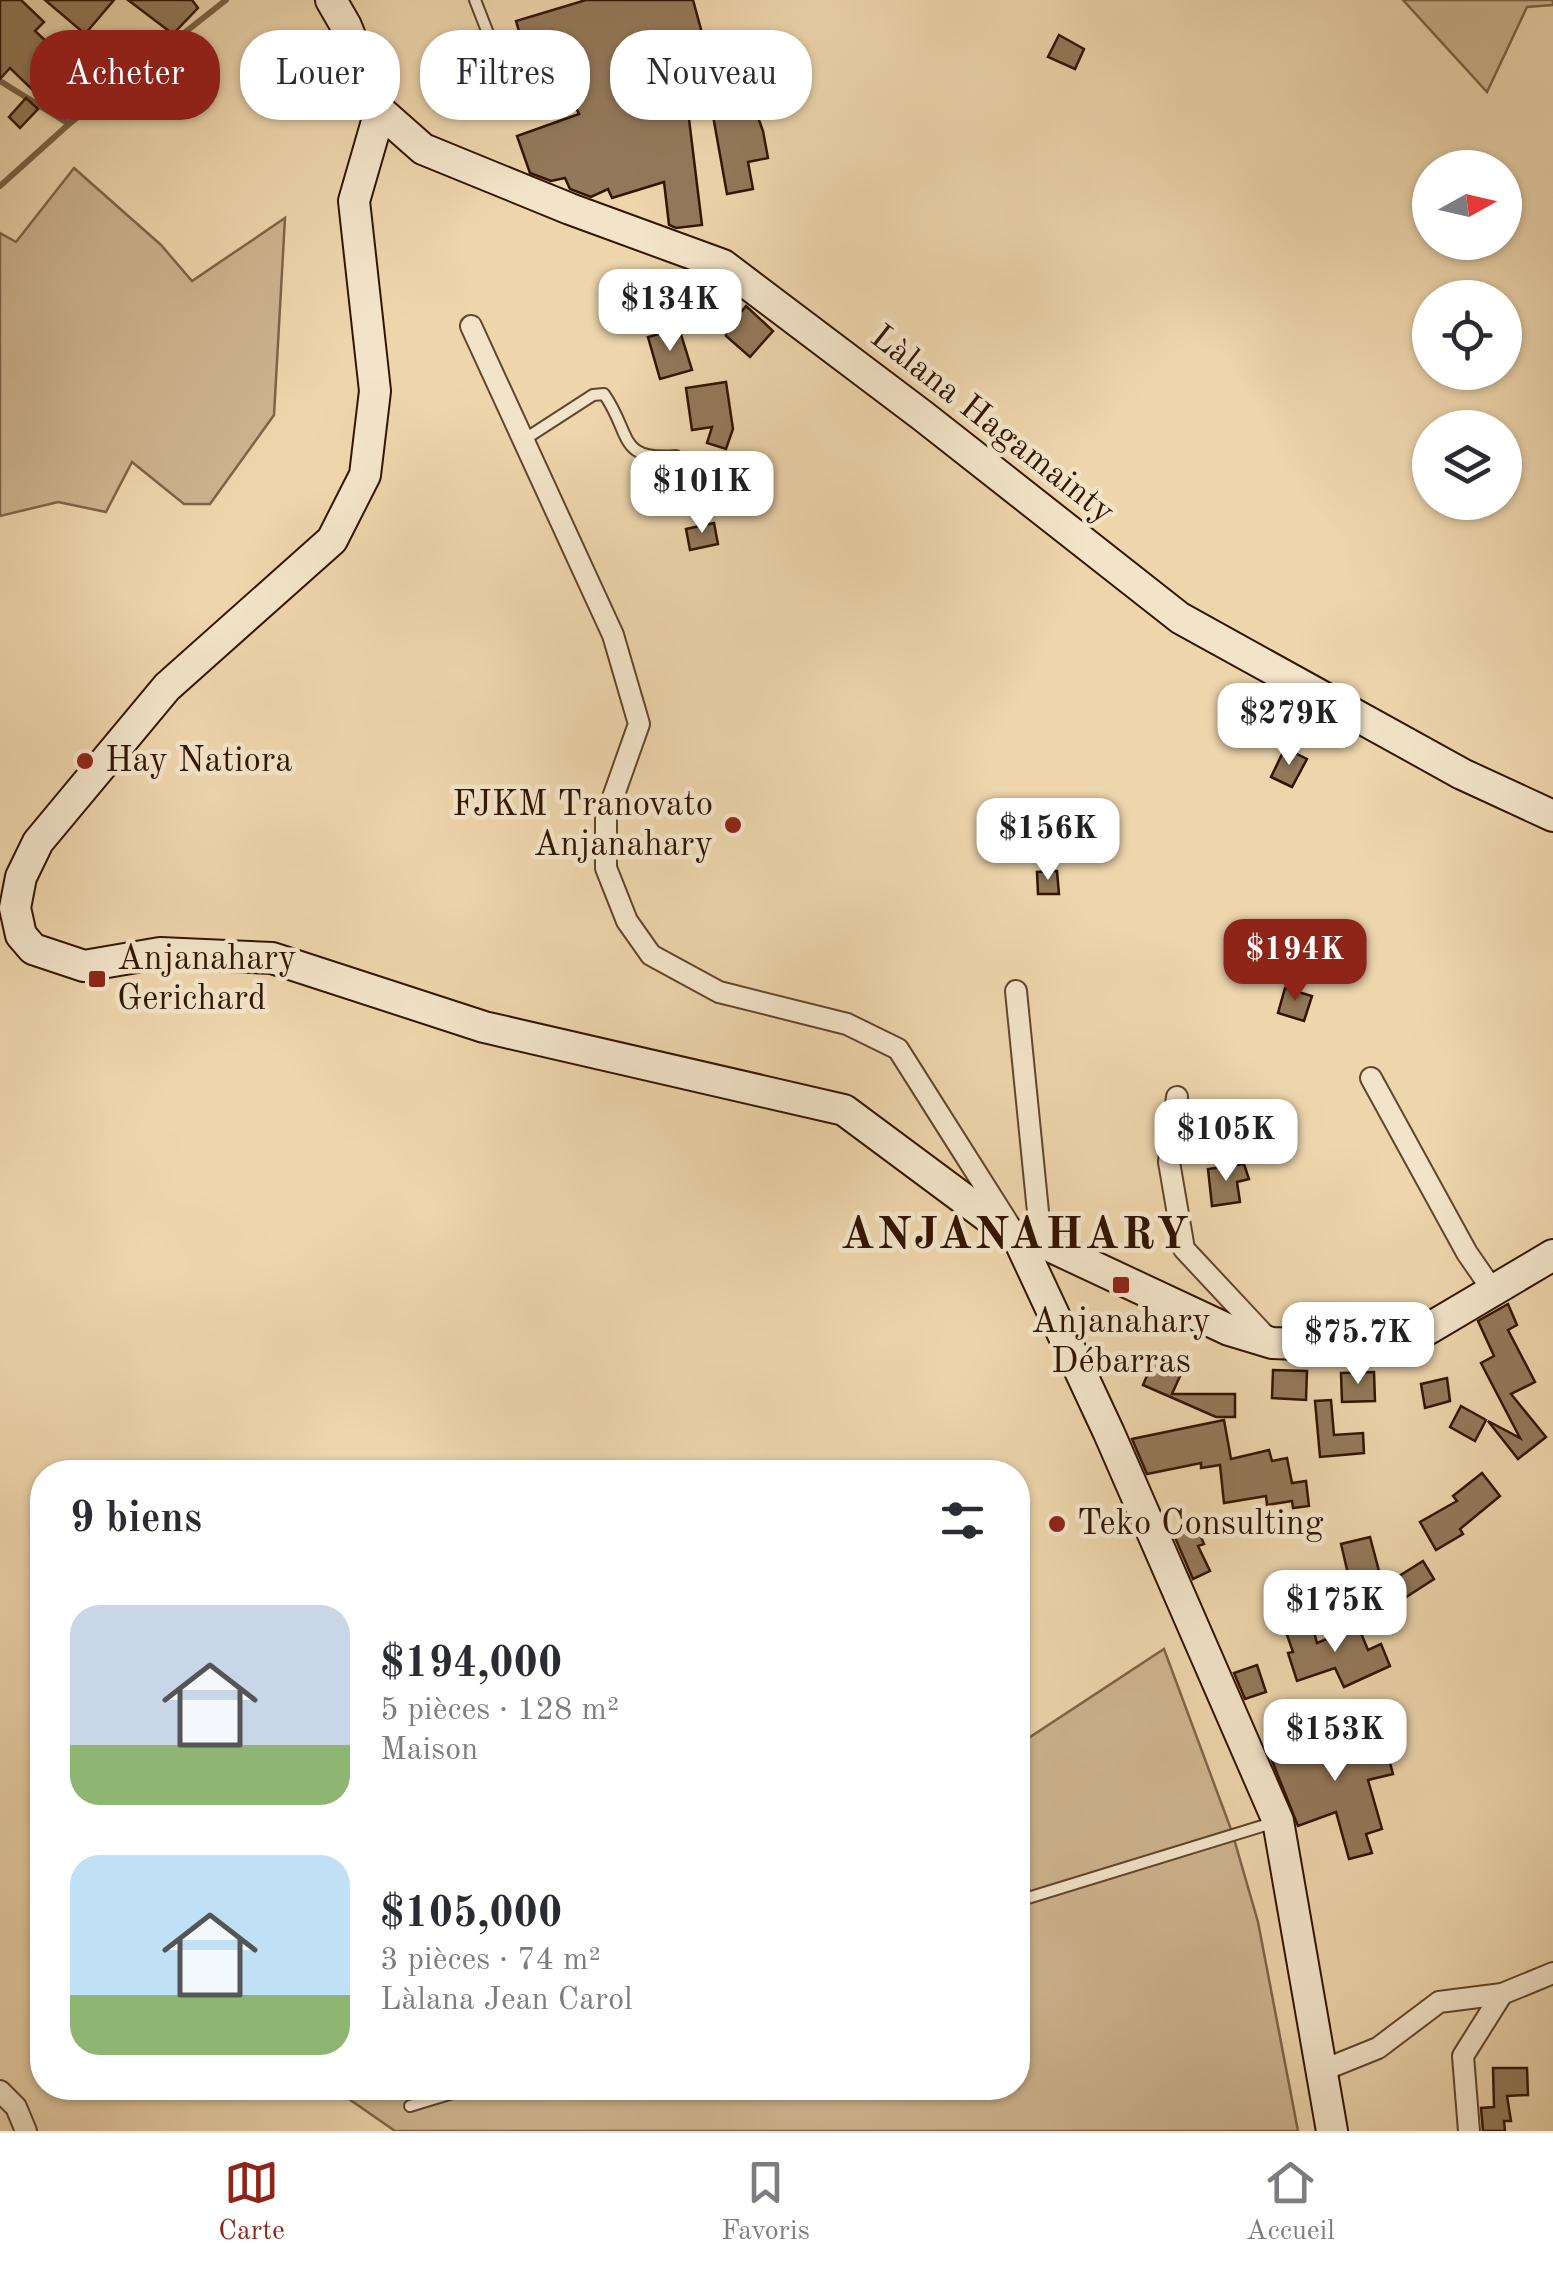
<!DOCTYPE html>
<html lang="fr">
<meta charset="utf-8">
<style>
:root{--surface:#fff;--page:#f2f2f3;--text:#2b2b33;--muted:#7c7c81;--line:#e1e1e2;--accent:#8f2418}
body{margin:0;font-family:"Old Standard TT",serif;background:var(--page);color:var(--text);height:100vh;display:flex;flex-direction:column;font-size:38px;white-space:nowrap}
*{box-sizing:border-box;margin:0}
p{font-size:32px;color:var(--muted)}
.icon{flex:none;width:55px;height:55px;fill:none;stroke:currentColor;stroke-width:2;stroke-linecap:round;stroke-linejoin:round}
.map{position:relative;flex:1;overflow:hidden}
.drawer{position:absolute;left:30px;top:1460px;width:1000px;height:640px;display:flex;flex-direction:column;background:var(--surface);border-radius:40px;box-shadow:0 2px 8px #0004}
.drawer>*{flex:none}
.banner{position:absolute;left:30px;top:30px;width:1000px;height:90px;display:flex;gap:20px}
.needle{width:65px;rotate:82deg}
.controls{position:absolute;left:1412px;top:150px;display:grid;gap:20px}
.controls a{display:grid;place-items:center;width:110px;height:110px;border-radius:50%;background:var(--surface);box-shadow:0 2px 8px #0004;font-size:50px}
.price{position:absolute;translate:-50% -85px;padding:0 22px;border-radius:20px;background:#fff;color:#222;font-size:32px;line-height:65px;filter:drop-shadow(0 2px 5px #0008)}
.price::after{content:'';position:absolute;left:50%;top:60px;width:30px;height:22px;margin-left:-15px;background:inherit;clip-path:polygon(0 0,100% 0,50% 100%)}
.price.active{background:var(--accent);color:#fff}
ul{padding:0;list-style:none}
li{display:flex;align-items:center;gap:30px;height:250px;padding:0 40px}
li span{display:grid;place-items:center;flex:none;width:280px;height:200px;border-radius:30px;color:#555}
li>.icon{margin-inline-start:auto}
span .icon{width:120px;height:120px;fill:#fffc;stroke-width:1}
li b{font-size:42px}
h2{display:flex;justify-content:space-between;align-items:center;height:120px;padding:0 40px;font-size:42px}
.chip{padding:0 35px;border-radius:40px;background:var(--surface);box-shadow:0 2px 8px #0004;font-size:35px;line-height:90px}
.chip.active{background:var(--accent);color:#fff}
.dock{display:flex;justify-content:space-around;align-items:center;height:140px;border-top:2px solid var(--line);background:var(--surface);font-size:28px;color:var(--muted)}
.dock a{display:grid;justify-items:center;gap:5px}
.dock .active{color:var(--accent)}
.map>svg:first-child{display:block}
.green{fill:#cdb48f;stroke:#806448;stroke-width:2.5}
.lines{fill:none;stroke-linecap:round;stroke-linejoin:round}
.stream{stroke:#7c6145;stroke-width:6}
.building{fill:#93795a;stroke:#321502;stroke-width:2.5}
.lane-casing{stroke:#61452c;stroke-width:14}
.street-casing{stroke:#61452c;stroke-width:24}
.secondary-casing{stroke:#321502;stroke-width:34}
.lane{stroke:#f3e4c9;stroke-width:10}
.street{stroke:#f3e4c9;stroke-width:20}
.secondary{stroke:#f3e4c9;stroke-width:30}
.poi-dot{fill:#8f2418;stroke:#f3e4c9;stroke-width:4}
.labels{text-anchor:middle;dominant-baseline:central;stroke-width:9;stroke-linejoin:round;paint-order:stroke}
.street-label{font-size:35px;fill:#321502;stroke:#f3e4c9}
.poi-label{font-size:35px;fill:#321502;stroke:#f3e4c9;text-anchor:start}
.district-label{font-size:45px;font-weight:bold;letter-spacing:2.5px;fill:#321502;stroke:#f3e4c9}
</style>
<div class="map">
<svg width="1553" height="2131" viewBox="0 0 1553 2131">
<rect width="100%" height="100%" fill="#edd5ac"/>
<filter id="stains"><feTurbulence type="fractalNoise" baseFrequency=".002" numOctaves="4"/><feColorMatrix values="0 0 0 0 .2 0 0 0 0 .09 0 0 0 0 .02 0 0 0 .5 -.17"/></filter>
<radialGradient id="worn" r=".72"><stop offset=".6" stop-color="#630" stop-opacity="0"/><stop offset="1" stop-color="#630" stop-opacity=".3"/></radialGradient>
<g class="green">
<path d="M1403,0H1553V5L1527,7L1487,92Z"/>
<path d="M74,168L161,245L192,281L285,218L274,415L210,504H184L132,462L106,512L58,502L0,516V233L16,242Z"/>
<path d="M1164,1649L1232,1832L1258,1922L1298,2131H395L349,2099L339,2088H1018V1745Z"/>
</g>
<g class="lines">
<g class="stream">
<path d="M0,81L69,124L226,0"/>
<path d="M0,186L69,124"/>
</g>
</g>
<g class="building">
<path d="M0,0H21L44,22L35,31L59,53L77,35L89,48L40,97L10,68L0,79Z"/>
<path d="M45,0H114L85,34Z"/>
<path d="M128,0H192L198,8L173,34Z"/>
<path d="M586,0H693L711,66L736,57L763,131L768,158L748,162L753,189L727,194L710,99L687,103L702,225L676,228L669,225L664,182L612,198L608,189L591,197L570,189L565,178L551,181L530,173L517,136L579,114L556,65L531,72L516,21Z"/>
<path d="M1059,35L1084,49L1075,69L1048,57Z"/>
<path d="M26,98L38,109L20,128L9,117Z"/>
<path d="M680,290L712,292L710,324L677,321Z"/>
<path d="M746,306L773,331L750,357L726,336V330Z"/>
<path d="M679,328L692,370L660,379L648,337Z"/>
<path d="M726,382L733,429L726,449L707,443L712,427L692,430L686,388Z"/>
<path d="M714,523L718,544L690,550L686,529Z"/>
<path d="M1285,748L1307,759L1292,787L1271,777Z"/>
<path d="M1057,871L1059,894H1038L1037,872Z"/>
<path d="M1285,988L1312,996L1304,1021L1278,1013Z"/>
<path d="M1244,1164L1249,1179L1237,1182L1240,1202L1212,1206L1208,1169Z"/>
<path d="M1508,1304L1517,1325L1508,1330L1535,1382L1511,1394L1546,1437L1518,1459L1488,1421L1520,1438L1481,1363L1494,1356L1478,1321Z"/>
<path d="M1156,1354L1184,1367L1172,1394H1235V1417H1216L1143,1385Z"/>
<path d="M1273,1370L1307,1371L1306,1400L1272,1398Z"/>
<path d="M1374,1372L1375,1401L1342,1402L1341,1373Z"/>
<path d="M1447,1378L1450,1401L1425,1408L1421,1384Z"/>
<path d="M1331,1400L1334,1435L1363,1433L1364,1453L1320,1457L1315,1401Z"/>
<path d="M1461,1406L1486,1420L1475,1441L1450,1427Z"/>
<path d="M1224,1420L1231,1459L1269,1450L1272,1461L1287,1458L1292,1483L1306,1481L1309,1506L1293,1508L1292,1501L1267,1505L1266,1496L1224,1503L1220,1465L1201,1468V1463L1147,1474L1132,1439Z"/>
<path d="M1482,1473L1500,1496L1460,1529L1463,1534L1436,1550L1420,1522L1457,1501L1453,1496Z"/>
<path d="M1195,1523L1204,1544L1198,1546L1210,1571L1193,1579L1173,1533Z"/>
<path d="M1370,1537L1383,1586L1423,1561L1434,1579L1394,1605L1356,1620L1341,1582L1349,1578L1341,1544Z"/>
<path d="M1312,1624L1317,1643L1358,1626L1368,1650L1381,1644L1390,1666L1344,1687L1335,1668L1297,1681L1288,1653L1293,1652L1286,1632Z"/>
<path d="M1257,1665L1266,1692L1245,1699L1234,1673Z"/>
<path d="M1348,1725L1355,1748L1384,1741L1393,1774L1368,1780L1382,1829L1366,1834L1372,1853L1349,1859L1336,1812L1298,1826L1269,1753L1273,1751L1276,1756L1315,1735Z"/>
<path d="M1493,2068H1527L1528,2095L1507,2096L1511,2121H1504L1505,2131H1483L1481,2108L1494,2107Z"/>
</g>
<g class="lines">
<g class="lane-casing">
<g id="lane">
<path d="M475,0L505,77"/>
<path d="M525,439L593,395L604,394C632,434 617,461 676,456"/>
<path d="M1018,1901L1272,1823"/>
<path d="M410,2106L469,2088"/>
</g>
</g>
<g class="street-casing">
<g id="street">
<path d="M471,326L613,635L639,724L606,817V868L627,921L651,955L719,992L847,1024L898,1049L1010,1226"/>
<path d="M1016,991L1041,1242"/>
<path d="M1371,1078L1467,1253L1494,1292"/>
<path d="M1177,1097L1169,1162L1184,1249L1269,1340"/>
<path d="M1321,2071L1378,2048L1439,2002L1502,1994L1553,1973"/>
<path d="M0,2091L16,2107L26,2131"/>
<path d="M1469,2131L1463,2056L1502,1994"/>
</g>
</g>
<g class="secondary-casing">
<g id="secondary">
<path d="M331,0L346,26L380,111L423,149L570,209L723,265L923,416L1180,618L1462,774L1553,816"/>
<path d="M380,111L354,201L375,391L365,475L332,540L167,687L38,842L21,877L15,908L21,935L33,949L84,966L160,953L272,958L484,1027L844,1110L1019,1240L1109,1433L1278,1821L1332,2131"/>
<path d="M1019,1240L1041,1242L1229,1330L1272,1343L1352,1346L1428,1329L1553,1255"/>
</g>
</g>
<use href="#lane" class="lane"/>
<use href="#street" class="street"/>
<use href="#secondary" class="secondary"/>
</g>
<g class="poi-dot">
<circle cx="85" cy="761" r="10"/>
<circle cx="733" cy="825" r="10"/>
<rect x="87" y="969" width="20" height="20" rx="5"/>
<rect x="1111" y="1275" width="20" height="20" rx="5"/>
<circle cx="1057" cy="1524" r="10"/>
</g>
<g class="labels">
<g class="street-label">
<text transform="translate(992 425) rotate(38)">Làlana Hagamainty</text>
</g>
<g class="poi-label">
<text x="105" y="761">Hay Natiora</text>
<text x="713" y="805" text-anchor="end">FJKM Tranovato<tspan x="713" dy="40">Anjanahary</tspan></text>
<text x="117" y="959">Anjanahary<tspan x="117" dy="40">Gerichard</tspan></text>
<text x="1121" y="1322" text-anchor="middle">Anjanahary<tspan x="1121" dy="40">Débarras</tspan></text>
<text x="1077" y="1524">Teko Consulting</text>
</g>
<g class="district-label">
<text x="1016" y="1236">ANJANAHARY</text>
</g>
</g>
<rect width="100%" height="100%" filter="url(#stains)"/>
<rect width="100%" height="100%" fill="url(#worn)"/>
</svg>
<div class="controls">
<a><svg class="needle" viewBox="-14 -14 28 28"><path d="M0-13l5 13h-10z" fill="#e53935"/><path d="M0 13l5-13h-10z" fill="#7c7c81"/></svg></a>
<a><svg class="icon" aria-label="locate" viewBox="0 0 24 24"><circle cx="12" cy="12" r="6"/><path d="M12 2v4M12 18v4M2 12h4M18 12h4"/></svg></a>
<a><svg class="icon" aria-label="layers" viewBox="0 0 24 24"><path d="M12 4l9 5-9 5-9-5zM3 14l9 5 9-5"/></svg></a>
</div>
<b class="price" style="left:670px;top:354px">$134K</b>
<b class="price" style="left:702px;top:536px">$101K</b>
<b class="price" style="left:1289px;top:768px">$279K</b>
<b class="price" style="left:1048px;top:883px">$156K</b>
<b class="price active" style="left:1295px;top:1004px">$194K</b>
<b class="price" style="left:1226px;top:1184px">$105K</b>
<b class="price" style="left:1358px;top:1387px">$75.7K</b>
<b class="price" style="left:1335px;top:1655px">$175K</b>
<b class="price" style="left:1335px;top:1784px">$153K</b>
<div class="banner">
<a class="chip active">Acheter</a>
<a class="chip">Louer</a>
<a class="chip">Filtres</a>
<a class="chip">Nouveau</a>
</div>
<section class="drawer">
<h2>9 biens<svg class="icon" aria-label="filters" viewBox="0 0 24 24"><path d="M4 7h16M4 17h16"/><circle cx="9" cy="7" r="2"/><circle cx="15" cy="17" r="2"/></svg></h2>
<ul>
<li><span style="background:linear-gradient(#c9d6e8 70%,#8fb573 0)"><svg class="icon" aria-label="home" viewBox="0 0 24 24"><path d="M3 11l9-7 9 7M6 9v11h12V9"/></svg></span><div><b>$194,000</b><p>5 pièces · 128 m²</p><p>Maison</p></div></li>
<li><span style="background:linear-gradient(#bfe0f5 70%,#8fb573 0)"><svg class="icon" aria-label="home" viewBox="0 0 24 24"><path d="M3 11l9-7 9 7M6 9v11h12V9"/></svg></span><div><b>$105,000</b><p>3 pièces · 74 m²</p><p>Làlana Jean Carol</p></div></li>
</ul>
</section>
</div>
<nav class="dock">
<a class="active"><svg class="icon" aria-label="map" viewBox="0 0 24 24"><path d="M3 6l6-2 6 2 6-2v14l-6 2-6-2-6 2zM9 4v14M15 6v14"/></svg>Carte</a>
<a><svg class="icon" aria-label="saved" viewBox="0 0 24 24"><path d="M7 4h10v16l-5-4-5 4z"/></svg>Favoris</a>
<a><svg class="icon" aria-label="home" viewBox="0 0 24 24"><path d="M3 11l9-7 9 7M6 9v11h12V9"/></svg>Accueil</a>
</nav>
